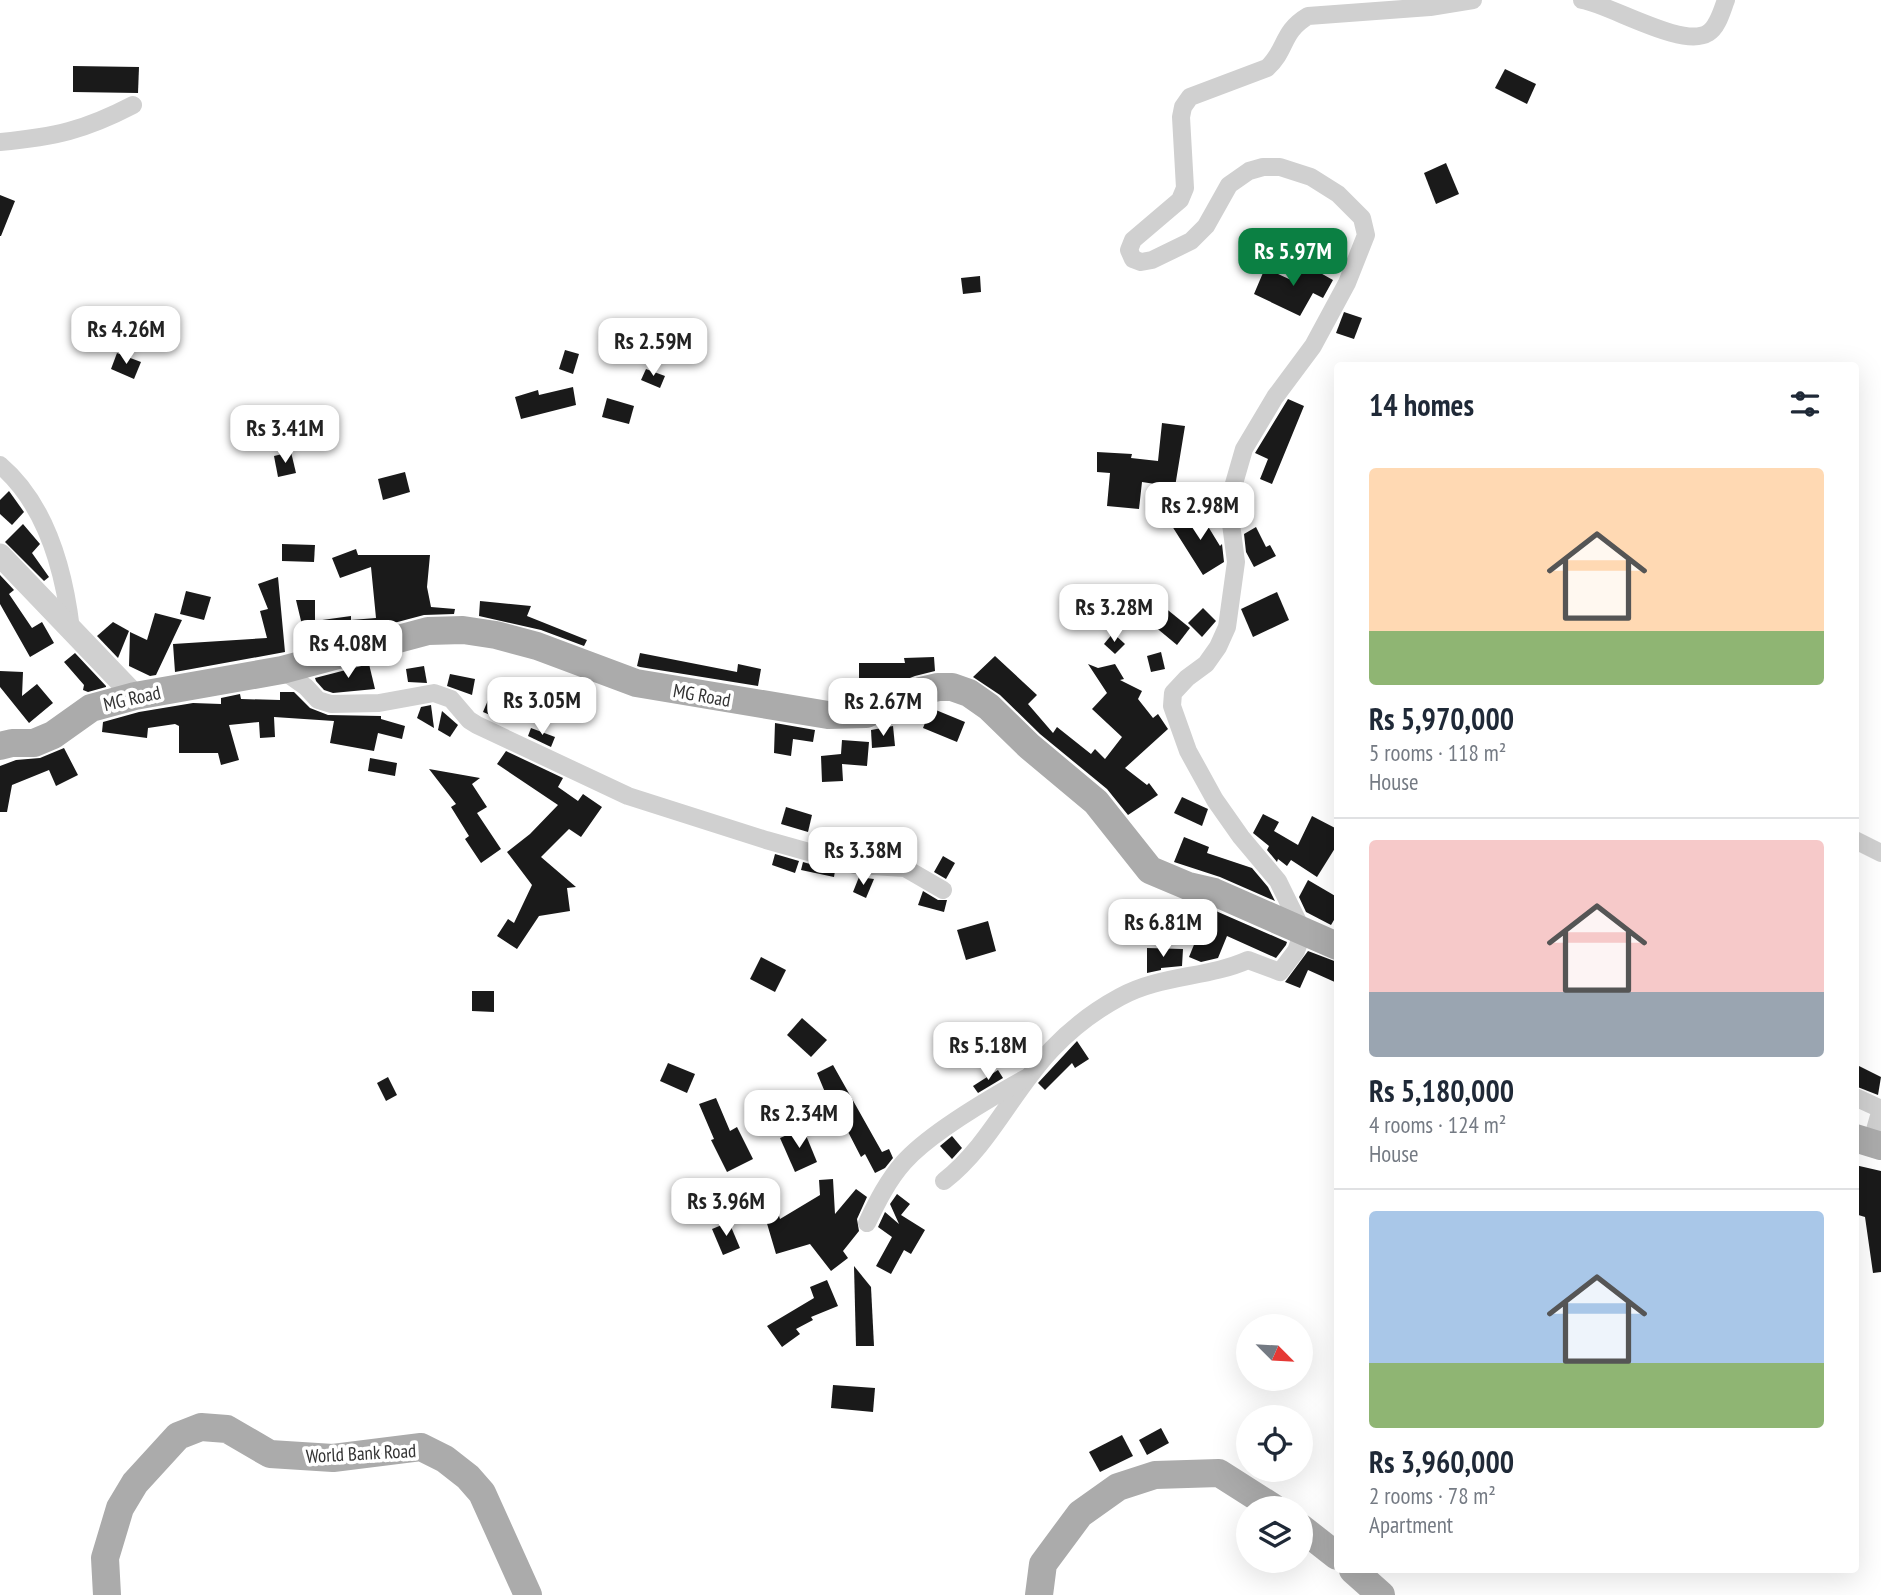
<!DOCTYPE html>
<meta charset="utf-8">
<style>
:root{--surface:#fff;--page:#f2f2f3;--text:#1f2937;--muted:#747a83;--line:#e0e1e3;--accent:#0b8043}
body{margin:0;font-family:"PT Sans Narrow",sans-serif;background:var(--page);color:var(--text);height:100vh;display:flex;flex-direction:column;font-size:26px;white-space:nowrap}
*{box-sizing:border-box;margin:0}
p{font-size:23px;color:var(--muted)}
.icon{flex:none;width:38px;height:38px;fill:none;stroke:currentColor;stroke-width:2;stroke-linecap:round;stroke-linejoin:round}
.map{position:relative;flex:1;overflow:hidden}
.side{position:absolute;left:1334px;top:362px;width:525px;height:1211px;display:flex;flex-direction:column;background:var(--surface);border-radius:7px;box-shadow:0 7px 28px #0002}
.side>*{flex:none}
.needle{width:46px;rotate:114deg}
.fabs{position:absolute;left:1236px;top:1314px;display:grid;gap:14px}
.fabs a{display:grid;place-items:center;width:77px;height:77px;border-radius:50%;background:var(--surface);box-shadow:0 7px 28px #0002;font-size:35px}
.price{position:absolute;translate:-50% -60px;padding:0 16px;border-radius:14px;background:#fff;color:#222;font-size:23px;line-height:46px;filter:drop-shadow(0 2px 4px #0008)}
.price::after{content:'';position:absolute;left:50%;top:42px;width:21px;height:16px;margin-left:-10px;background:inherit;clip-path:polygon(0 0,100% 0,50% 100%)}
.price.active{background:var(--accent);color:#fff}
ul{padding:0;list-style:none}
li{display:grid;align-content:center;gap:14px;height:371px;padding:0 35px}
li+li{border-top:2px solid var(--line)}
li span{display:grid;place-items:center;height:217px;border-radius:7px;color:#555}
li>.icon{margin-inline-start:auto}
span .icon{width:126px;height:126px;fill:#fffc;stroke-width:1}
li b{font-size:30px}
h2{display:flex;justify-content:space-between;align-items:center;height:84px;padding:0 35px;font-size:30px}
.map>svg:first-child{display:block}
.building{fill:#1a1a1a}
.lines{fill:none;stroke-linecap:round;stroke-linejoin:round}
.minor{stroke:#d0d0d0;stroke-width:18}
.tertiary{stroke:#d0d0d0;stroke-width:23}
.primary{stroke:#ababab;stroke-width:28}
.labels{text-anchor:middle;dominant-baseline:central;stroke-width:7;stroke-linejoin:round;paint-order:stroke}
.street-label{font-size:19px;fill:#333;stroke:#fff}
</style>
<div class="map">
<svg width="1881" height="1595" viewBox="0 0 1881 1595">
<rect width="100%" height="100%" fill="#fff"/>
<g class="building">
<path d="M73,66L139,67L138,93L73,92Z"/>
<path d="M1505,69L1536,84L1527,104L1495,88Z"/>
<path d="M1446,163L1459,194L1436,204L1424,173Z"/>
<path d="M0,195L15,201L1,236H0Z"/>
<path d="M1299,261L1333,280L1323,298L1313,293L1300,316L1254,294L1265,268L1289,279Z"/>
<path d="M980,276L981,292L963,294L961,278Z"/>
<path d="M1344,312L1362,318L1354,339L1336,333Z"/>
<path d="M565,350L579,354L573,374L559,369Z"/>
<path d="M117,353L141,362L134,379L111,369Z"/>
<path d="M646,369L665,376L660,388L641,380Z"/>
<path d="M573,387L576,405L521,419L515,397L538,390L539,395Z"/>
<path d="M607,398L634,406L629,424L602,417Z"/>
<path d="M1288,399L1304,406L1272,484L1260,479L1268,459L1255,453Z"/>
<path d="M1162,423L1185,426L1175,487L1142,482L1139,509L1107,506L1110,473L1097,472V452L1132,454L1131,458L1158,461Z"/>
<path d="M291,452L296,473L278,477L274,456Z"/>
<path d="M405,472L410,492L383,500L378,479Z"/>
<path d="M9,491L24,512L12,525L0,514V500Z"/>
<path d="M1198,510L1220,546L1222,544L1224,562L1203,575L1172,526Z"/>
<path d="M23,524L40,544L32,553L49,577L44,581L5,542Z"/>
<path d="M1256,527L1266,547L1270,545L1276,556L1254,567L1246,552L1244,534Z"/>
<path d="M282,544L315,545L314,562L282,561Z"/>
<path d="M356,549L358,555H430L427,587L431,607L455,609L454,614L424,615L307,646L296,600H315V621L351,616V620L376,618L371,567L340,578L332,558Z"/>
<path d="M0,575L14,590L9,594L32,628L42,622L54,643L30,657L0,604Z"/>
<path d="M278,577L285,652L175,672L173,644L267,638L260,611L268,609L258,584Z"/>
<path d="M1137,585L1190,628L1177,645L1124,601Z"/>
<path d="M186,591L211,597L204,620L180,614Z"/>
<path d="M1277,592L1289,620L1253,637L1241,609Z"/>
<path d="M480,601L531,606L527,616L587,640L584,646L541,630L479,616Z"/>
<path d="M1203,608L1216,621L1202,637L1188,623Z"/>
<path d="M155,613L182,620L156,675L150,676L129,666L130,632L147,640Z"/>
<path d="M113,622L129,631L118,658L97,636Z"/>
<path d="M1113,633L1125,644L1115,654L1104,644Z"/>
<path d="M1161,652L1165,669L1151,672L1147,656Z"/>
<path d="M75,653L106,686V687L88,692L83,690L84,685L64,662Z"/>
<path d="M640,653L737,672L738,664L761,669L758,686L640,667L637,666Z"/>
<path d="M995,656L1037,695L1028,704L1053,733L1057,727L1091,754L1095,749L1105,759L1122,737L1092,709L1107,693L1088,664L1098,668L1115,664L1124,679L1120,680L1142,691L1138,699L1153,718L1158,714L1168,729L1125,768L1147,785L1149,783L1158,795L1128,815L1107,789L1040,734L1000,695L973,677Z"/>
<path d="M934,657L935,671L915,676L859,698V663H905L904,658Z"/>
<path d="M369,664L375,689L333,693L324,690L316,681L315,678Z"/>
<path d="M424,666L427,683L408,682L406,669Z"/>
<path d="M0,671L23,672L22,696L37,684L53,703L29,723L0,687Z"/>
<path d="M450,674L475,679L472,695L447,686Z"/>
<path d="M280,692H294L310,708L328,715L381,716V719L405,726L402,739L378,733L374,751L330,743L334,721L274,717L275,737L260,738L259,722L229,725L239,760L221,765L218,753H179V726L175,724L148,728L147,738L102,732L103,722L139,712L193,703L221,704V698L240,694L241,699L280,700Z"/>
<path d="M491,693L510,701L502,720L483,712Z"/>
<path d="M431,705L434,728L417,718L421,707Z"/>
<path d="M931,708L965,722L957,742L923,728Z"/>
<path d="M442,711L458,725L450,737L438,730Z"/>
<path d="M775,723L815,730L813,742L793,739L791,756L774,753Z"/>
<path d="M893,726L895,746L872,748L871,730Z"/>
<path d="M531,728L555,737L551,747L528,736Z"/>
<path d="M842,740L869,742L867,766L842,764L843,781L822,782L821,756L841,754Z"/>
<path d="M64,748L78,775L56,786L49,770L12,785L7,812H0V766L16,760L40,758Z"/>
<path d="M506,751L563,778L558,787L578,801L583,794L602,807L581,837L569,829L541,857L576,887L567,888L570,911L539,916L517,949L497,936L508,919L514,923L532,885L507,852L530,834L558,805L497,764Z"/>
<path d="M370,758L397,763L395,776L368,771Z"/>
<path d="M429,769L480,778L472,784L487,807L477,813L501,849L481,863L465,839L469,836L451,807L456,804Z"/>
<path d="M1182,797L1208,809L1202,826L1174,813Z"/>
<path d="M786,807L812,815L808,832L781,824Z"/>
<path d="M1263,814L1279,822L1274,831L1298,845L1312,816L1337,829V845L1317,877L1291,860L1287,866L1278,859L1277,862L1267,850L1269,846L1253,833Z"/>
<path d="M825,831L846,837H867V842L915,843V858L857,854L821,844Z"/>
<path d="M1184,837L1209,847L1207,853L1252,868L1268,887L1275,901L1220,877L1174,862Z"/>
<path d="M775,854L799,861L795,873L772,865Z"/>
<path d="M943,856L955,863L946,879L934,872Z"/>
<path d="M803,862L835,871L834,877L801,870Z"/>
<path d="M859,877L874,879L866,898L853,892Z"/>
<path d="M1308,880L1337,897V915L1331,925L1306,912L1299,897Z"/>
<path d="M923,891L938,900H947L944,912L918,905Z"/>
<path d="M1187,903L1209,908L1287,942L1286,945L1276,958L1227,936L1218,958L1201,962L1189,957L1202,925L1181,915Z"/>
<path d="M988,921L996,951L966,960L957,930Z"/>
<path d="M1147,948L1183,949L1182,966L1161,968V970L1147,973Z"/>
<path d="M1308,951L1337,962V983L1308,970L1300,988L1285,982Z"/>
<path d="M761,957L786,970L775,992L750,979Z"/>
<path d="M472,991H494V1012L472,1011Z"/>
<path d="M802,1018L827,1040L811,1057L787,1035Z"/>
<path d="M1077,1041L1089,1059L1075,1068L1072,1063L1045,1090L1038,1083Z"/>
<path d="M668,1063L695,1074L687,1093L660,1081Z"/>
<path d="M1855,1064L1881,1077L1878,1095L1855,1086Z"/>
<path d="M833,1065L882,1152L889,1149L893,1158L885,1168L875,1173L865,1154L861,1157L844,1124L840,1126L833,1112L803,1126L796,1112L827,1097L817,1073Z"/>
<path d="M998,1070L1003,1078L978,1093L973,1086Z"/>
<path d="M388,1077L397,1095L386,1101L377,1083Z"/>
<path d="M716,1098L730,1131L737,1127L753,1159L727,1172L711,1140L714,1139L699,1104Z"/>
<path d="M803,1128L817,1162L795,1172L780,1138Z"/>
<path d="M952,1136L962,1148L952,1159L940,1146Z"/>
<path d="M1855,1165L1881,1171V1272L1873,1273L1865,1217L1855,1214Z"/>
<path d="M833,1179L835,1214L856,1189L867,1197L857,1219L859,1231L843,1251L848,1258L831,1271L810,1244L776,1254L763,1210L760,1211L754,1191L769,1185L780,1219L820,1195L819,1180Z"/>
<path d="M897,1194L910,1204L901,1215L925,1230L911,1254L904,1250L891,1274L876,1266L892,1237L878,1227L885,1212L899,1224L890,1204Z"/>
<path d="M729,1222L740,1248L723,1255L712,1229Z"/>
<path d="M854,1266L871,1287L874,1346H856Z"/>
<path d="M827,1280L838,1306L811,1317L813,1320L796,1329L800,1334L782,1347L767,1326L814,1298L810,1287Z"/>
<path d="M833,1385L875,1388L873,1412L831,1408Z"/>
<path d="M1161,1428L1169,1443L1147,1455L1139,1440Z"/>
<path d="M1122,1435L1133,1456L1100,1472L1089,1452Z"/>
</g>
<g class="lines">
<g class="minor">
<path d="M1582,0C1611,5 1683,49 1708,33C1718,27 1722,10 1726,0"/>
<path d="M0,142C55,137 85,130 133,105"/>
<path d="M0,465C47,505 64,570 71,629"/>
<path d="M282,670L306,687L318,700L331,704L379,703L434,693L451,699L469,720L477,725L628,796L766,840L855,865L905,868L943,890"/>
<path d="M1855,840L1881,853"/>
<path d="M1855,1097L1881,1109L1871,1144"/>
<path d="M944,1181C990,1145 1012,1091 1052,1049C1071,1029 1096,1010 1120,997C1159,975 1208,978 1248,960L1280,972L1296,951L1303,932L1278,881L1241,837L1215,800L1188,751L1172,706L1173,693L1187,678L1206,664L1218,647L1227,627L1236,562L1230,516L1231,494L1244,449L1275,397L1313,346L1347,283L1366,235L1362,218L1338,194L1311,177L1280,167H1263L1249,171L1229,185L1206,226L1191,241L1152,260L1141,262L1133,259L1129,250L1133,240L1180,200L1185,188L1181,117L1183,107L1190,97L1267,68C1287,50 1281,32 1308,16L1430,7L1473,0"/>
<path d="M867,1223C877,1202 888,1180 904,1162C931,1132 990,1098 1026,1078"/>
</g>
<path class="tertiary" d="M0,555L135,696"/>
<g class="primary">
<path d="M0,746L12,743H34L53,735L91,708L135,696L282,670L428,631L463,630L496,635L537,646L636,683L828,715L866,714L921,691L938,687H952L969,693L989,707L1029,746L1096,802L1150,870L1188,886L1214,892L1337,946"/>
<path d="M1855,1138L1881,1146"/>
<path d="M1300,1527L1337,1556"/>
<path d="M1353,1570L1381,1595"/>
<path d="M107,1595L105,1558L120,1508L135,1483L178,1436L201,1427L227,1429L270,1454L333,1458L421,1447L445,1459L468,1477L482,1493L528,1595"/>
<path d="M1039,1595L1043,1564L1080,1514L1118,1487L1155,1475L1219,1473L1274,1508"/>
</g>
</g>
<g class="labels">
<g class="street-label">
<text transform="translate(702 695) rotate(10)">MG Road</text>
<text transform="translate(132 698) rotate(-13)">MG Road</text>
<text transform="translate(361 1453) rotate(-3)">World Bank Road</text>
</g>
</g>
</svg>
<div class="fabs">
<a><svg class="needle" viewBox="-14 -14 28 28"><path d="M0-13l5 13h-10z" fill="#e53935"/><path d="M0 13l5-13h-10z" fill="#747a83"/></svg></a>
<a><svg class="icon" aria-label="locate" viewBox="0 0 24 24"><circle cx="12" cy="12" r="6"/><path d="M12 2v4M12 18v4M2 12h4M18 12h4"/></svg></a>
<a><svg class="icon" aria-label="layers" viewBox="0 0 24 24"><path d="M12 4l9 5-9 5-9-5zM3 14l9 5 9-5"/></svg></a>
</div>
<b class="price active" style="left:1293px;top:288px">Rs 5.97M</b>
<b class="price" style="left:126px;top:366px">Rs 4.26M</b>
<b class="price" style="left:653px;top:378px">Rs 2.59M</b>
<b class="price" style="left:285px;top:465px">Rs 3.41M</b>
<b class="price" style="left:1200px;top:542px">Rs 2.98M</b>
<b class="price" style="left:1114px;top:644px">Rs 3.28M</b>
<b class="price" style="left:348px;top:680px">Rs 4.08M</b>
<b class="price" style="left:542px;top:737px">Rs 3.05M</b>
<b class="price" style="left:883px;top:738px">Rs 2.67M</b>
<b class="price" style="left:863px;top:887px">Rs 3.38M</b>
<b class="price" style="left:1163px;top:959px">Rs 6.81M</b>
<b class="price" style="left:988px;top:1082px">Rs 5.18M</b>
<b class="price" style="left:799px;top:1150px">Rs 2.34M</b>
<b class="price" style="left:726px;top:1238px">Rs 3.96M</b>
<section class="side">
<h2>14 homes<svg class="icon" aria-label="filters" viewBox="0 0 24 24"><path d="M4 7h16M4 17h16"/><circle cx="9" cy="7" r="2"/><circle cx="15" cy="17" r="2"/></svg></h2>
<ul>
<li><span style="background:linear-gradient(#ffd9b3 75%,#8fb573 0)"><svg class="icon" aria-label="home" viewBox="0 0 24 24"><path d="M3 11l9-7 9 7M6 9v11h12V9"/></svg></span><div><b>Rs 5,970,000</b><p>5 rooms · 118 m²</p><p>House</p></div></li>
<li><span style="background:linear-gradient(#f6c9c9 70%,#9aa5b1 0)"><svg class="icon" aria-label="home" viewBox="0 0 24 24"><path d="M3 11l9-7 9 7M6 9v11h12V9"/></svg></span><div><b>Rs 5,180,000</b><p>4 rooms · 124 m²</p><p>House</p></div></li>
<li><span style="background:linear-gradient(#a9c7e8 70%,#8fb573 0)"><svg class="icon" aria-label="home" viewBox="0 0 24 24"><path d="M3 11l9-7 9 7M6 9v11h12V9"/></svg></span><div><b>Rs 3,960,000</b><p>2 rooms · 78 m²</p><p>Apartment</p></div></li>
</ul>
</section>
</div>
